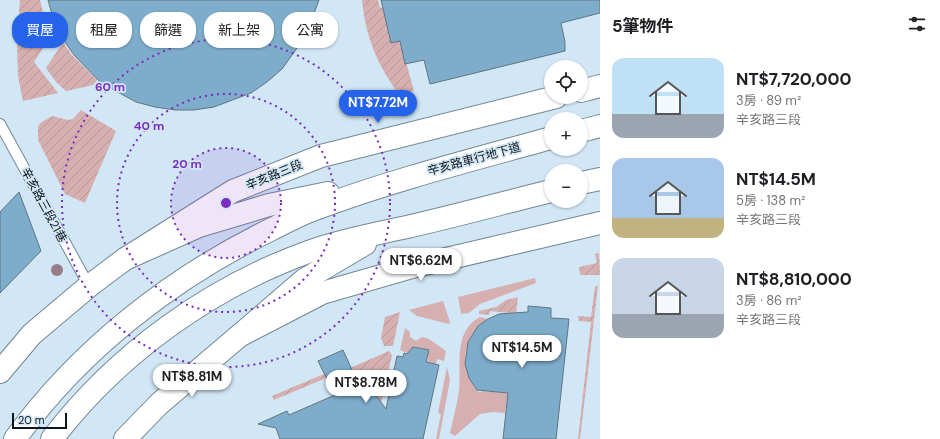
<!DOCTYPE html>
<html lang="zh-TW">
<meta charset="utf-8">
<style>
:root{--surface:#fff;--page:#f2f2f2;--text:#202124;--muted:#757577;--accent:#2563eb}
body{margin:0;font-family:"DM Sans","Noto Sans TC",sans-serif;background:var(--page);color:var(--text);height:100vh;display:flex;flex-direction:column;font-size:15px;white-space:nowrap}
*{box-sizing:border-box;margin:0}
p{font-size:13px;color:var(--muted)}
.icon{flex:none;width:22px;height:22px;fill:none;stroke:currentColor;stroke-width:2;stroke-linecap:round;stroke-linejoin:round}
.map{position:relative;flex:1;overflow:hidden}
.panel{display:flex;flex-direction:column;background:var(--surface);width:340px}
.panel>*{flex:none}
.guide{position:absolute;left:12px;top:12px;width:380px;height:36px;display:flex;gap:8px}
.tools{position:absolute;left:544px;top:60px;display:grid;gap:8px}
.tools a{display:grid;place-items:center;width:44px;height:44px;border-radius:50%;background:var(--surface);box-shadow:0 1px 3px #0004;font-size:20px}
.scale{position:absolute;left:12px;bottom:10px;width:55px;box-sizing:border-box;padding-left:4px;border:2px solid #0f161b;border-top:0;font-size:11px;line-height:14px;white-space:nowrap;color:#0f161b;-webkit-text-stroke:3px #d1e7f6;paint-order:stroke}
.price{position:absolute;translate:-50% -34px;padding:0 9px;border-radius:14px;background:#fff;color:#222;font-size:13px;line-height:26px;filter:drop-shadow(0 1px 2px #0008)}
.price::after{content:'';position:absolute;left:50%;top:24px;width:12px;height:9px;margin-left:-6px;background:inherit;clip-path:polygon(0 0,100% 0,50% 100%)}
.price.selected{background:var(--accent);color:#fff}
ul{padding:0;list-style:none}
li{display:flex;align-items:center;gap:12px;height:100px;padding:0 12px}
li span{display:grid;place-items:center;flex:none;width:112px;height:80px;border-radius:12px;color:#555}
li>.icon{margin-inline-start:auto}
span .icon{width:48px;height:48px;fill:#fffc;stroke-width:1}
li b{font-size:17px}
h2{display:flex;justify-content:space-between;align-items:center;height:48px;padding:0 12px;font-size:17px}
.chip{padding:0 14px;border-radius:16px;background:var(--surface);box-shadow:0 1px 3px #0004;font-size:14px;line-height:36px}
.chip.selected{background:var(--accent);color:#fff}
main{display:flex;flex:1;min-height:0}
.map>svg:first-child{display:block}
.green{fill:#d6afb0}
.garden{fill:url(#garden-furrows)}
.building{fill:#7eadcc;stroke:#617481}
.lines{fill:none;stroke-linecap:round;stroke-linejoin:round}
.service-casing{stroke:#738794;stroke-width:12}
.secondary-casing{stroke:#738794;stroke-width:24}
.primary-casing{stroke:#738794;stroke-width:24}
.service{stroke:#fff;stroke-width:10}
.secondary{stroke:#fff;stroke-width:22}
.primary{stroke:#fff;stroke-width:22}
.tree{fill:#977c87}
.ring{fill:none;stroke:#7b2cbf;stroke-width:2;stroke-dasharray:2 4}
.labels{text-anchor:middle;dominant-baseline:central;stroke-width:3.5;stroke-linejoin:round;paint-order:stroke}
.street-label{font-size:12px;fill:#0f161b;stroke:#d1e7f6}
.centre{fill:#7b2cbf;stroke:#d1e7f6;stroke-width:2}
.ring-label{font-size:12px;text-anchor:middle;font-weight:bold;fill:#7b2cbf;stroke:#d1e7f6;stroke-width:3.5;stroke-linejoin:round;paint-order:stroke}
</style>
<main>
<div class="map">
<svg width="600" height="439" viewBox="0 0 600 439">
<defs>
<pattern id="garden-furrows" width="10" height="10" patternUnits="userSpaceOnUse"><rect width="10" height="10" fill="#d6afb0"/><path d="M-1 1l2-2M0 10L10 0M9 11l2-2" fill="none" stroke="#b69697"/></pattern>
</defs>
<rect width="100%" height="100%" fill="#d1e7f6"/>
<g class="green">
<path d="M535,278L536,283L480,304L469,313L461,314L458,297Z"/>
<path d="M443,301L450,322L449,324L417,316L409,310Z"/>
<path d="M480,317L488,319C462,336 457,370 480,393L482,391L508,393L505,413L493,412L480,414L455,436L450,433C453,419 457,405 459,391C462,366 452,332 480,317Z"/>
<path d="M405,328L410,332V337L416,341L422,337L429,339L446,351L444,361L437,359L436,364L427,362L429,350L414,347L412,355L400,350Z"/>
<path d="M447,367L450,380L439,439H436L441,414L438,413Z"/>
</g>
<g class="garden">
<path d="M20,0H40L44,16L40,23L17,35Z"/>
<path d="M362,0H378L380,8L383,7L400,40L414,91L399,95C377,63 366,39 362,0Z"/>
<path d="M44,28L53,33L34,62L58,93L23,101L18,76L17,43Z"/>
<path d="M63,42L71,54L97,80L93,85L66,91L56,82L46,68Z"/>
<path d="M81,110L116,131L85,203L65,194L38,140V127L40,123L52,116L68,120L73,119Z"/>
<path d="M599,253L600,275H580L579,267L597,263L595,254Z"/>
<path d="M595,286H598L580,439H578L591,322L579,321L578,316L591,317Z"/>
<path d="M518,297L515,324L511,323V313L490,311L489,315L479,314V311L496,307L506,300Z"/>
<path d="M400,312L393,346H384L381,338L385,317Z"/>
<path d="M389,351L392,355L378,416L369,386L365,383L350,388L343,371Z"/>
<path d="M331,371L333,375L274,400L272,396Z"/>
</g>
<g class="building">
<path d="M48,0H319L305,37L282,69L267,82L251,93L214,107L194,110H175L155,107L136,102L101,83L74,55L63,39L54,21Z"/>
<path d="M381,0H600V13L561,23L565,42V51L430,84L424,60L405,64L400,41L391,43Z"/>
<path d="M19,192L41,251L0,293V212Z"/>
<path d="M528,306L551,308V318L569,319L556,439H503L508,393L477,390L469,378L465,364L468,342L478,326L488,319L499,314L528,312Z"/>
<path d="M413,347L429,350L426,362L439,365L423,439H280L276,428L258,424L287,411L289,415L335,395L318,361L343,350L358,383H365L369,386L386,409L397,356L403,357L404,353L407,354Z"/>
</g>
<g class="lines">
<g class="service-casing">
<path id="service" d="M0,124L89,286"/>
</g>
<g class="secondary-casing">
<g id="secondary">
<path d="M581,91L600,86"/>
<path d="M0,372L32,334L89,286L125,259L233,191L321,156L556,97"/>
<path d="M125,439L159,404L239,336L322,293L412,267L600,223"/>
</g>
</g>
<g class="primary-casing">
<g id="primary">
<path d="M581,131L600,126"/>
<path d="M581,183L600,179"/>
<path d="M125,259L199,226L269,205L328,193"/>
<path d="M239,336L304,280L365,244"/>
<path d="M15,439C80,349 173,277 272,229C286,222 300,214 315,209C392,180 472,160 551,138"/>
<path d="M52,439C117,354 210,287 311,251C342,240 375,234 407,227C455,216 503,203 551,191"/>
</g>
</g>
<use href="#service" class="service"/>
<use href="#secondary" class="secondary"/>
<use href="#primary" class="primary"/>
</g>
<circle class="tree" cx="57" cy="270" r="6"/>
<circle cx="226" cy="203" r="55" fill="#7b2cbf" fill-opacity=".12"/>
<g class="ring">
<circle cx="226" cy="203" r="55"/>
<circle cx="226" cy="203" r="109"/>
<circle cx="226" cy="203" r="164"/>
</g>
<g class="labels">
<g class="street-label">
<text transform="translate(474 159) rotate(-15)">辛亥路車行地下道</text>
<text transform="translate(274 175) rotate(-22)">辛亥路三段</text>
<text transform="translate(44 205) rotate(62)">辛亥路三段21巷</text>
</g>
</g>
<circle cx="226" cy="203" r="6" class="centre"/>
<g class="ring-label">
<text x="110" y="91">60 m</text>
<text x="149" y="130">40 m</text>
<text x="187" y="168">20 m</text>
</g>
</svg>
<div class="tools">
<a><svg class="icon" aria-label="locate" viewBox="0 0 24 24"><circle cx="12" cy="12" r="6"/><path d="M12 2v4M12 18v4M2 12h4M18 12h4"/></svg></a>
<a>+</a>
<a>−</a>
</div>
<div class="scale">20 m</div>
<b class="price selected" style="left:378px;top:124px">NT$7.72M</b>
<b class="price" style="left:421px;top:282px">NT$6.62M</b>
<b class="price" style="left:522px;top:369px">NT$14.5M</b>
<b class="price" style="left:192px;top:398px">NT$8.81M</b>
<b class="price" style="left:366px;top:404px">NT$8.78M</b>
<div class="guide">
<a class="chip selected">買屋</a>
<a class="chip">租屋</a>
<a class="chip">篩選</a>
<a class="chip">新上架</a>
<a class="chip">公寓</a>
</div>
</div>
<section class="panel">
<h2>5筆物件<svg class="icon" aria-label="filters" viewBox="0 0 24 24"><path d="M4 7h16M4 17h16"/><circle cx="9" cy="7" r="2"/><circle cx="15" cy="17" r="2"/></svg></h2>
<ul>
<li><span style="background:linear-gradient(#bfe0f5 70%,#9aa5b1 0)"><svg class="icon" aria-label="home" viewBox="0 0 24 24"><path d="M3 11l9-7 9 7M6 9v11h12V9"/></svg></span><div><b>NT$7,720,000</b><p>3房 · 89 m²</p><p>辛亥路三段</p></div></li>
<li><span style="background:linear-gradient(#a9c7e8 75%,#c2b280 0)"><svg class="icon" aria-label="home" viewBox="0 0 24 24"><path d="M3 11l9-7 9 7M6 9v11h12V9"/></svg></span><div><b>NT$14.5M</b><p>5房 · 138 m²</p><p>辛亥路三段</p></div></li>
<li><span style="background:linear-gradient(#c9d6e8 70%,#9aa5b1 0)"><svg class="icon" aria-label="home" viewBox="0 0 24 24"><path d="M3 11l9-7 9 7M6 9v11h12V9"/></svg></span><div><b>NT$8,810,000</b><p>3房 · 86 m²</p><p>辛亥路三段</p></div></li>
</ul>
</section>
</main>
